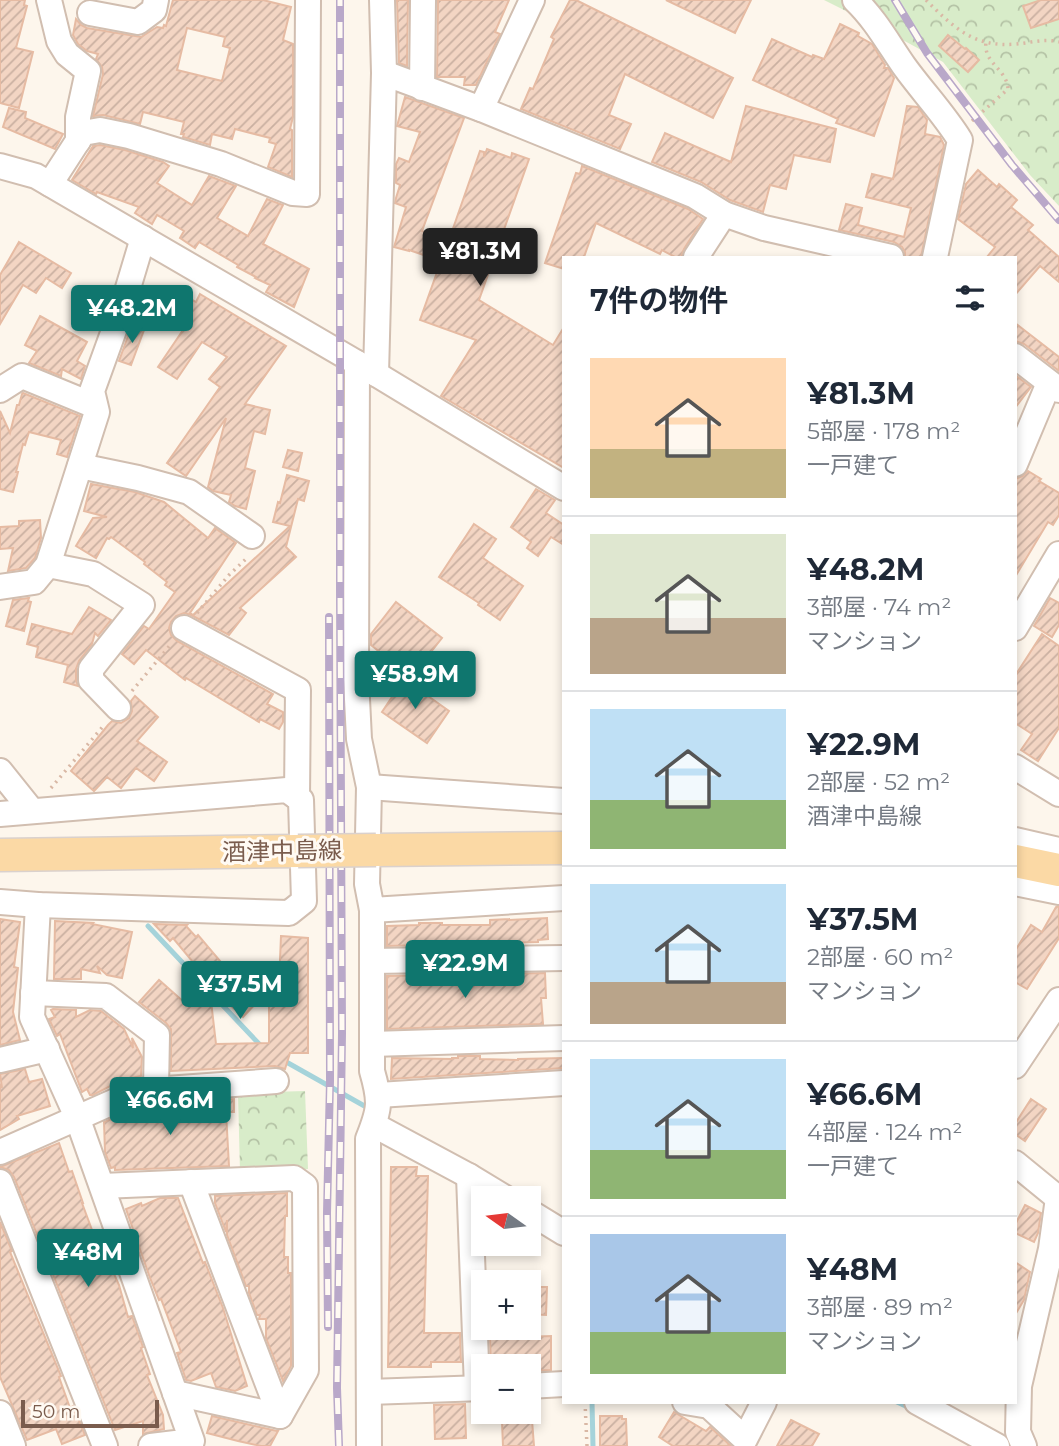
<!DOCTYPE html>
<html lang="ja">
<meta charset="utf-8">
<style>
:root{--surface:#fff;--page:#f6f6f7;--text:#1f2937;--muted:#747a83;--line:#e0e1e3;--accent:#0f766e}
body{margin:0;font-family:Montserrat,"Noto Sans JP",sans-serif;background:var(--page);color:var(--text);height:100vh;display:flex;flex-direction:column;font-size:26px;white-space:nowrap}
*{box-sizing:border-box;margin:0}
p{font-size:23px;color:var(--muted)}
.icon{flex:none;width:38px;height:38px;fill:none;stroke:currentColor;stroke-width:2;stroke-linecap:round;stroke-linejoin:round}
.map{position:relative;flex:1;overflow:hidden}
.drawer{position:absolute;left:562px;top:256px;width:455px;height:1148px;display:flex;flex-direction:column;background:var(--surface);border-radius:0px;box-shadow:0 4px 10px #0003}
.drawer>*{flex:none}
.needle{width:46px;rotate:284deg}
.fabs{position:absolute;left:471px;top:1186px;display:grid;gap:14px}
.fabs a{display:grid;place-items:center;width:70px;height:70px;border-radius:0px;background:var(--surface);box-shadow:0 4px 10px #0003;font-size:35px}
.scale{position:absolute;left:21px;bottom:18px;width:138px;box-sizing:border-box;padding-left:7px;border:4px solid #7a5c4d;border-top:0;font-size:19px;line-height:24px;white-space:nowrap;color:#7a5c4d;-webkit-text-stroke:5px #fffaf3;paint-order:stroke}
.price{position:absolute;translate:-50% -60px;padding:0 16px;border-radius:7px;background:var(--accent);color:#fff;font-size:23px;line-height:46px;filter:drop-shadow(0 2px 4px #0008)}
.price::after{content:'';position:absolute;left:50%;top:42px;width:21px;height:16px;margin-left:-10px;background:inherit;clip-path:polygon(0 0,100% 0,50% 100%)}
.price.selected{background:#222;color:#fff}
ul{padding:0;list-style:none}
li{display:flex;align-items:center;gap:21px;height:175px;padding:0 28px}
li+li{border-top:2px solid var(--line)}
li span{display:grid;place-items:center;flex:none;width:196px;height:140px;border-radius:0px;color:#555}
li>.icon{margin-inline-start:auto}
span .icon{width:84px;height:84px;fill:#fffc;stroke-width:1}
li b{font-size:30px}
h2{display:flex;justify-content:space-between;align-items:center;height:84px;padding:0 28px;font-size:30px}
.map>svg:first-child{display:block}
.park{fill:url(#park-crowns)}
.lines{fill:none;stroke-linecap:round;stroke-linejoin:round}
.stream{stroke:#a5d3da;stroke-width:5}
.building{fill:url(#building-hatch);stroke:#e6bba3;stroke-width:2;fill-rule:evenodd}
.minor-casing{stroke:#d1beb0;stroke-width:28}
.major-casing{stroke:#dad1cd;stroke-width:35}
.path{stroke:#d9b8a5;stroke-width:3.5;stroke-dasharray:2 5;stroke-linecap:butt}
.minor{stroke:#fff;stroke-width:24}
.major{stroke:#fbd9a5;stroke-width:32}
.rail-casing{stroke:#b9a8c9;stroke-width:8}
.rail{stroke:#fffaf3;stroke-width:5;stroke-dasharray:16;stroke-linecap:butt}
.major-bridge-casing{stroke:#dad1cd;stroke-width:35;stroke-linecap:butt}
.major-bridge{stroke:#fbd9a5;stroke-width:32}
.labels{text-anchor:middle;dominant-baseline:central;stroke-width:6;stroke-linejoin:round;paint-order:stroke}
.street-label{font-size:24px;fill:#7a5c4d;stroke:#fffaf3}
</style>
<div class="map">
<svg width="1059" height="1446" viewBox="0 0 1059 1446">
<defs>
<pattern id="park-crowns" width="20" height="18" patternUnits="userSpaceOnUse" patternTransform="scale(1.75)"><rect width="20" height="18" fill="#d8ecc9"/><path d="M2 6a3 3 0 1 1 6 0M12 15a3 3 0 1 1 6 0" fill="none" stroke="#b4c2a5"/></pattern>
<pattern id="building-hatch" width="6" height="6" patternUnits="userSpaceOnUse" patternTransform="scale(1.75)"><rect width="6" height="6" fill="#f3d5c3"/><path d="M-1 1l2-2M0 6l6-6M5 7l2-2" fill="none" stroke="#cab0a1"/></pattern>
</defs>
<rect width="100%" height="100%" fill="#fdf6ec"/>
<g class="park">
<path d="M824,0H1059V206L1030,175L943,62L890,33Z"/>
<path d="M305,1091L308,1169L240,1172L238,1093Z"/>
</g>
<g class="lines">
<g class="stream">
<path d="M148,926L261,1046"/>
<path d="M281,1059L368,1108"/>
<path d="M512,1189L537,1203"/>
<path d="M592,1402L593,1446"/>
<path d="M897,1402L910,1408"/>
</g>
</g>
<g class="building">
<path d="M0,0H25L24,5L27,6L16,48L33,52L19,108L0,103Z"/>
<path d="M173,0H263L291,7L283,40L293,44V117L290,129L292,130V177L268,167L276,144L269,142L270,138L235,129L232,139L212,134L210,145L183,137L184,134H181L184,122L143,112L140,124L103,115L93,116L103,74L102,67L96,59L98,54L87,51L78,44L73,35L76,19L81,25L87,28L141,37L157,27L163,28L164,25L166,26ZM187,28L225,37L223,46L230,48L222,81L177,70Z"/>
<path d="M397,0H408L407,66L399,63Z"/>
<path d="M438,0H509L495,32L500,34L476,85H464L465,77H437Z"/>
<path d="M570,0H576L733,78L713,118L625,74L609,115L631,124L620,149L521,109L530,88L533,89L554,39L551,37Z"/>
<path d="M666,0H751L735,33Z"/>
<path d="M1041,0H1059V19L1031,28L1023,6Z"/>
<path d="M840,24L859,33L858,36L872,44L885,65L884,68H888L894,78L874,136L836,123L838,119L753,80L772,39L812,57L813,55L824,59Z"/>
<path d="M948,35L965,49L966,48L979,60L968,72L939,46Z"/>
<path d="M405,97L464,118L422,231L449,240L480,151L484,152V157L487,149L511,158L512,153L529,159L479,300L553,345L564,327V468L441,396L476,340L420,320L441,261L409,250V251L394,247L406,207L395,203L396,198L400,185L396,183V164L399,158L409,162L420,132L397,126Z"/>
<path d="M746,106L836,129L830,162L794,155L786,189L770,185L763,212L730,200L701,182L652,162L665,133L731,162Z"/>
<path d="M907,106L918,107L927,120L925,134L940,137L944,145L921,257H905V252L902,247L894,242L839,230L846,204L862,208L858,225L904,237L911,208L866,197L872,174L893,179Z"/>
<path d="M9,108L26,112L25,118L63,134L55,149L3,127Z"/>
<path d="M100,145L125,150L163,162L169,166L157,183L192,205L209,176L236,186L217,218L248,236L267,199L283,205L263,244L309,269L294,307L266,292L270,285L255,278L256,277L237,267L238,265L199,242L195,248L180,238L184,231L157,215L152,224L135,213L139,207L97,192L96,194L72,180L93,146Z"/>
<path d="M582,166L688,209L703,219L684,249L681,257H675L662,250L660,254L596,223L584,257H564V269L545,263L576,173L580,174Z"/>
<path d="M978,170L997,187L999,184L1017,200L1011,207L1033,225L1028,230L1059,257V282L1040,266L1015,295V257H987L995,247L958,219L966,184Z"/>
<path d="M19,242L71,273L62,288L46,278L36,293L23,285L0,324V275Z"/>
<path d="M200,294L286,346L245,404L270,410L265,434L254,431L245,468L255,471L246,509L235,506L229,502L231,495L213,491L208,487L226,418L186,476L167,463L220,387L209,379L227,357L202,342L177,379L158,367L183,330L180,328L188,315L181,311L189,298L196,302Z"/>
<path d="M40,316L87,342L77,361L85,366L81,379L62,369L61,376L29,363L37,351L25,345Z"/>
<path d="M1015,323L1059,357V371L1024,344L1015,341Z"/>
<path d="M132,325L144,330L131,365L119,361Z"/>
<path d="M1015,375L1031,387L1015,408Z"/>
<path d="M23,393L80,416L67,457L57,454L61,440L29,432L25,445L23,444L16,472H18L13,492L0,489V411L10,433L17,405H19L22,394Z"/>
<path d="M288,450L302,453L298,471L283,467Z"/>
<path d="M1028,471L1041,479L1039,481L1059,493V515L1053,525L1048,522L1015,577V479L1023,476Z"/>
<path d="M287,475L309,481L304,501L298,499L286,547L296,557L240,608L246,613L229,635L191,615L184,613L176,616L171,622L169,628L171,635L177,641L273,694L267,704L283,712V722L279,729L260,719L259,722L186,678L185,680L146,650L134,664L122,654L144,626L149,629L175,592L165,585L167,582L144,564L145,562L111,537L109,539L107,538L96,558L76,546L93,518L107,517L84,511L91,484L135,492L164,502L208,538L215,528L236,543L190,613L193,615L290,526L273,522L278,502L280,503Z"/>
<path d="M536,489L555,500L546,513L564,525V545L551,537L538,556L527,548L531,542L511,527Z"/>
<path d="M40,520L41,538L35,558L26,568L8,571L13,548L0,549V527L19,526V521Z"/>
<path d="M474,524L496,539L483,558L523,586L500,620L478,605L479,603L439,577Z"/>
<path d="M29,598L28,601L31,602L24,631L6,626L13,600Z"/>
<path d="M1050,598L1059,603V625L1052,637L1034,626Z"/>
<path d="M396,602L442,638L411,677L371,645V634Z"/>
<path d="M89,607L111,620L98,636L95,633L92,644L79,661L76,669V680L78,686L64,682L68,665L36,657L38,647L27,644L32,624L72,634Z"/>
<path d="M1042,634L1059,646V728L1038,761L1021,750L1032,734L1015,723V676Z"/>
<path d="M404,679L449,711L427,743L382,712Z"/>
<path d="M135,696L158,717L137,741L167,762L154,781L136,768L121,788L107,777L94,791L71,771L108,725L112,721L121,723L129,718L132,711L131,701Z"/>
<path d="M1059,906V938L1027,989L1015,982V951L1031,925L1042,932L1056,907Z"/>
<path d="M547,918L548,939L538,940V942L387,946V926L419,925V923H442V925H490V920L509,919V920Z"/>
<path d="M0,919L20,922L14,967L18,968L13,1012L20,1040L0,1045Z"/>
<path d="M55,921L93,923L92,924L132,932L122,978L107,975L97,966L100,973L81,969V979H54Z"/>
<path d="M154,924L187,925L186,926L196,937L198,935L242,987L245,984L260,999L243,1017L222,997L173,938L170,941Z"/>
<path d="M281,936L308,938V1053H290L285,1069L275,1066L171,1071V1029L166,1023L139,1002L159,980L185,1003L211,1001L216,1044L269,1043V983H279Z"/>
<path d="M545,973L546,998H541L543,1024L387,1029V976Z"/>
<path d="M53,1009L76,1010V1017L90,1010L101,1011L124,1029L133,1048L132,1038L142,1057L141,1076L122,1080L93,1095H90L87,1089L82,1092L60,1034L57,1036L49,1019L55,1017L51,1010Z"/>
<path d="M458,1056H480V1059L518,1060V1059L564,1058V1068L391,1079L392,1058L452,1059V1058H458Z"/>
<path d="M25,1069L29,1082L42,1079L50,1106L17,1116L19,1119L0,1130V1085L2,1088L0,1074Z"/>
<path d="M234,1099V1112H226L229,1166L115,1170V1167L111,1168L105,1152L104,1122L117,1117H136V1108L142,1106L164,1104L166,1108V1104Z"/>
<path d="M1031,1099L1046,1109L1025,1141L1015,1134V1124Z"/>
<path d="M59,1143L69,1172L72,1171L83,1203H82L98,1246L101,1245L119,1285L128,1317L132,1316L143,1347L141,1348L150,1374L147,1375L163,1415L164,1429L143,1434V1421L115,1430L14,1177L9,1170L0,1167Z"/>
<path d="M391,1167H417L416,1176H428L424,1333H460L461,1362H431V1367H388Z"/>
<path d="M287,1193V1216H285L284,1257H288V1273H291V1366L283,1381L266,1338V1319H259L260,1315H257L249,1293V1286H246L227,1235V1220L226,1232L215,1203V1196Z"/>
<path d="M160,1198H178L203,1263L205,1262L223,1308L247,1386L235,1391L216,1387L211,1373L191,1381L186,1380L177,1353L181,1352L161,1299L159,1300L150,1278L126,1209L141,1203L142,1206Z"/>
<path d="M1025,1205L1041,1213L1038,1233L1034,1242L1015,1233V1225Z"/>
<path d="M0,1222L12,1251L10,1252L61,1376L59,1377L70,1408L73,1406L85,1435L62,1444L56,1429L27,1440L0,1377Z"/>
<path d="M1015,1262L1030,1272L1024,1300L1015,1315Z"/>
<path d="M528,1287H547L546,1315L528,1314Z"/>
<path d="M551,1336V1370L530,1371V1367H491L490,1338Z"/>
<path d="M465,1404L466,1438L435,1439L434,1405Z"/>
<path d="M674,1412L706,1431L710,1427L731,1446H673L659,1437Z"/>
<path d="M212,1416L277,1431H278L270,1446H261L238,1441L207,1433Z"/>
<path d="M600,1416H622V1419H626L627,1446H600Z"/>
<path d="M532,1420L534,1446H503L502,1422Z"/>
<path d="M791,1420L819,1434L812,1446H777Z"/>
</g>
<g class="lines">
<g class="minor-casing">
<g id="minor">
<path d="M49,0L59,41L67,54L88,71L78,117V141"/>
<path d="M382,0L384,73"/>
<path d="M855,0C875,19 888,43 904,66C922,91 944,114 960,140L935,257"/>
<path d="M90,13L138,22L154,10L156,0"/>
<path d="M422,88L423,0"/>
<path d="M481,109L532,0"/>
<path d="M0,166L36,176L376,374L564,488"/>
<path d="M50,184L83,133L100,130L129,136L221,164L293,193L307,194L308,0"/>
<path d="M696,257L724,214"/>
<path d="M1015,356L1059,390"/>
<path d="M357,363L356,679L359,739L369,787L367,884L372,910L564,898"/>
<path d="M376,374L384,73L481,109L695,196L724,214L764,228L891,257"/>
<path d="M0,390L22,376L95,406"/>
<path d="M1015,464L1049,383"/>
<path d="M80,466L138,478L189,492L252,536"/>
<path d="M48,565L93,574L142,605L91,669V680L118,708"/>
<path d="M0,587L34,582L48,565L97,412L92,391L122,308L143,238"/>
<path d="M184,628L298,690L297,797"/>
<path d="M1015,628L1059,554"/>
<path d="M1015,767L1059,794"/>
<path d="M0,771L32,811"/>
<path d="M369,787L564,801"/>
<path d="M0,814L287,790L301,800L304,901L289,913L38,905L0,902"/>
<path d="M1015,840L1059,850"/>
<path d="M1015,883L1059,892"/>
<path d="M38,905L32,1017L77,1117L192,1441L151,1446"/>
<path d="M372,961L564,958"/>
<path d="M33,993L106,996L157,1035L156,1089"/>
<path d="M372,1044L564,1038"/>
<path d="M0,1060L47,1049"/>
<path d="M1015,1066L1059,1000"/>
<path d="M379,1095L564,1083"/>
<path d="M374,1125L469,1176L507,1199"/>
<path d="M0,1152L138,1091L276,1081"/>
<path d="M1015,1163L1059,1199"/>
<path d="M469,1176L477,1388"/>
<path d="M0,1182L105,1446"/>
<path d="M191,1182L280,1416"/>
<path d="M102,1186L294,1178L305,1186L306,1370L280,1416L175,1393"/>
<path d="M528,1211L564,1233"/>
<path d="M528,1386L564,1384"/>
<path d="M369,1392L483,1388"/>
<path d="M685,1402L709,1406L745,1439L764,1402"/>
<path d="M917,1402L997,1446"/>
<path d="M0,1413L13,1446"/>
<path d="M369,1446L368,1139C380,1109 381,1102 372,1071V910"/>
<path d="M1024,1446L1018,1432L1019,1386L1051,1249L1058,1198"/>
</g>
</g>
<g class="major-casing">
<g id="major">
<path d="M376,850L564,848"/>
<path d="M0,855L298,851"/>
<path d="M1015,861L1059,870"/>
</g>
</g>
<g class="path">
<path d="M926,0C953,27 974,48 1016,44C1030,43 1045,38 1059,42"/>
<path d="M972,121L1008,89C1007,69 983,63 986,42"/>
<path d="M197,613L229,575L248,557"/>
<path d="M132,691L172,643"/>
<path d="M51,788L105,724"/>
<path d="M585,1402L587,1446"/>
</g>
<use href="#minor" class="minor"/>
<use href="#major" class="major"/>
<g class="rail-casing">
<g id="rail">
<path d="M895,0L927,53L1012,165L1059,220"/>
<path d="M328,1327L327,1213L330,1081L329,617"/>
<path d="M339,1446L337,1388L342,1033L340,588V0"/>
</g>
</g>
<use href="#rail" class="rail"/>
<g class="major-bridge-casing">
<path id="major-bridge" d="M298,851L376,850"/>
</g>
<use href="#major-bridge" class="major-bridge"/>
</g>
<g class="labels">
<g class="street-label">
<text transform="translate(282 851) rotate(-1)">酒津中島線</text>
</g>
</g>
</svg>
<div class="fabs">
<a><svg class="needle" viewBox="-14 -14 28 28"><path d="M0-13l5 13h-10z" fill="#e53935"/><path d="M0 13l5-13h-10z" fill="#747a83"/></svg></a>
<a>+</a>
<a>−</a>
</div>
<div class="scale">50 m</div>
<b class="price selected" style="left:480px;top:288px">¥81.3M</b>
<b class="price" style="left:132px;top:345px">¥48.2M</b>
<b class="price" style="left:415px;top:711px">¥58.9M</b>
<b class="price" style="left:465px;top:1000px">¥22.9M</b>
<b class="price" style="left:240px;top:1021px">¥37.5M</b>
<b class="price" style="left:170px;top:1137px">¥66.6M</b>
<b class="price" style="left:88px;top:1289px">¥48M</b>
<section class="drawer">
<h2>7件の物件<svg class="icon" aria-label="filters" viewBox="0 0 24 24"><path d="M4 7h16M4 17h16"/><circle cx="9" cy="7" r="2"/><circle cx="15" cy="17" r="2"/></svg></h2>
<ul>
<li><span style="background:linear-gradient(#ffd9b3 65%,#c2b280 0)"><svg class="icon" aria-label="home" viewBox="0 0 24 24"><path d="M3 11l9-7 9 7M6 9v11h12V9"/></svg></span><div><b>¥81.3M</b><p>5部屋 · 178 m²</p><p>一戸建て</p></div></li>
<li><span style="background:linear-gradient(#dfe7d0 60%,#b9a48a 0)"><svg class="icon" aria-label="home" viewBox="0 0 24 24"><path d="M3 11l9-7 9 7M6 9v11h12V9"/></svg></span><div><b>¥48.2M</b><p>3部屋 · 74 m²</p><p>マンション</p></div></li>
<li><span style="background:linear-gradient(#bfe0f5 65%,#8fb573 0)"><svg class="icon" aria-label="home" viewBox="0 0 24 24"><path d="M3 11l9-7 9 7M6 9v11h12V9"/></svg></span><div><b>¥22.9M</b><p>2部屋 · 52 m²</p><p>酒津中島線</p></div></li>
<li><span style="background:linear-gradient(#bfe0f5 70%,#b9a48a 0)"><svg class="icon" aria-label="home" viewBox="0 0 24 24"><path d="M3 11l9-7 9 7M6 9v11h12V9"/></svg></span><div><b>¥37.5M</b><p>2部屋 · 60 m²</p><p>マンション</p></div></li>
<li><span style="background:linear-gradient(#bfe0f5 65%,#8fb573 0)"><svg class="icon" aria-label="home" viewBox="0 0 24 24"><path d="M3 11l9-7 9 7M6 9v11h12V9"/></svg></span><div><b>¥66.6M</b><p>4部屋 · 124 m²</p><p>一戸建て</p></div></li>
<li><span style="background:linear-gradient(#a9c7e8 70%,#8fb573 0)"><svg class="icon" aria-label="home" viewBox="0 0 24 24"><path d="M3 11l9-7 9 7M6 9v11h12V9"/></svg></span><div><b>¥48M</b><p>3部屋 · 89 m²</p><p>マンション</p></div></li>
</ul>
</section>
</div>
